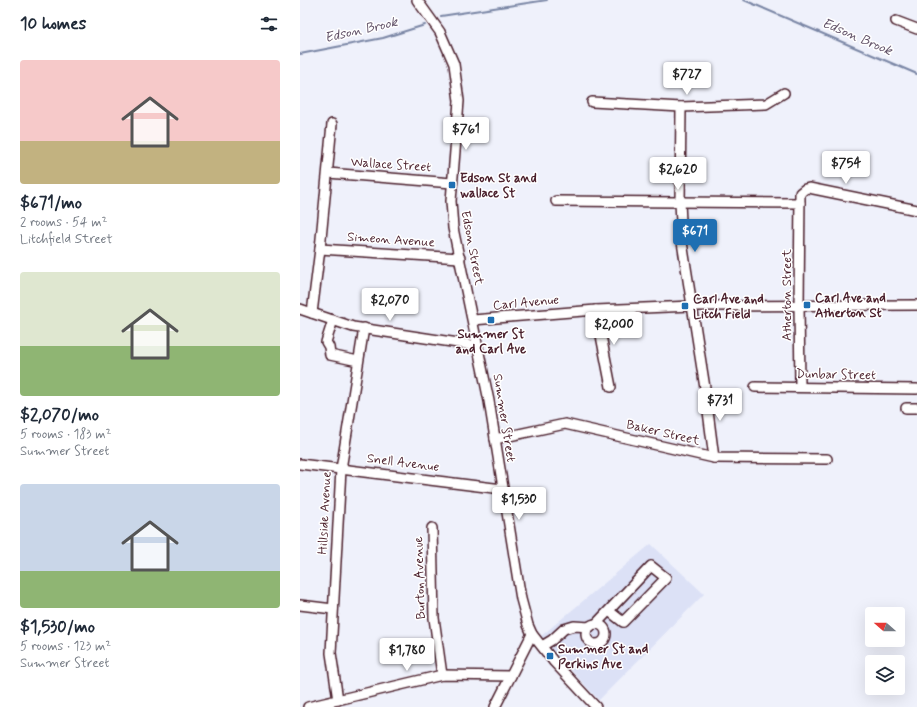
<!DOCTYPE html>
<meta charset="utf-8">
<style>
:root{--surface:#fff;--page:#f6f6f7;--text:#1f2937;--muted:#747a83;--accent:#1f6fb2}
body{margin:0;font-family:Mynerve,sans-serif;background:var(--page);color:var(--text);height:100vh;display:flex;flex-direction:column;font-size:15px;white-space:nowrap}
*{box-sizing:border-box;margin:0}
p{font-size:13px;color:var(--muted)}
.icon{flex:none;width:22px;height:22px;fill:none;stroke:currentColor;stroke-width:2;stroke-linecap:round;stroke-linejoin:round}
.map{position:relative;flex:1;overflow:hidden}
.details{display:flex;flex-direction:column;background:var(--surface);width:300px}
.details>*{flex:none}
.needle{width:26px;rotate:290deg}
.tools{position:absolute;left:565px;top:607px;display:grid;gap:8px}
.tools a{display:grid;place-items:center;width:40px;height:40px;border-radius:4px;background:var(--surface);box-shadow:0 4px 16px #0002;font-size:20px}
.price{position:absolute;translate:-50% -34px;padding:0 9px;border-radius:4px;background:#fff;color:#222;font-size:13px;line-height:26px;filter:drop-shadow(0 1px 2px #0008)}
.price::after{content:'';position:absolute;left:50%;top:24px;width:12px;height:9px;margin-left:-6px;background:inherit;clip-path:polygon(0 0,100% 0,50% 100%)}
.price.active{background:var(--accent);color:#fff}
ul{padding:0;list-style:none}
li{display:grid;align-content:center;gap:8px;height:212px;padding:0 20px}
li span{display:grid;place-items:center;height:124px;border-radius:4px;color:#555}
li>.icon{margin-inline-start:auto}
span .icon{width:72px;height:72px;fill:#fffc;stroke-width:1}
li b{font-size:17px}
h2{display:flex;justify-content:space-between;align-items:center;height:48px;padding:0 20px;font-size:17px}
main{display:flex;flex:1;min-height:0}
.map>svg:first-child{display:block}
.built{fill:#dce1f6}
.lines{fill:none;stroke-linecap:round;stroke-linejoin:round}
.stream{stroke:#7985a4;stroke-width:2}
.minor-casing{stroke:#4a1f2b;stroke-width:12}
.minor{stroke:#fff;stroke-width:9}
.poi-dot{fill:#1f6fb2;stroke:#fff;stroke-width:1.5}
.labels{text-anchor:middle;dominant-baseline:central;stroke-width:3;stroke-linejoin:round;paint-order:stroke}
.street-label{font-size:13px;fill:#4a1f2b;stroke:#fff}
.poi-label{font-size:13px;font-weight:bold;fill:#4a1f2b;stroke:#fff;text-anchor:start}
.water-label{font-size:14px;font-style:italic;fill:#625268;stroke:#fff}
</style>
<main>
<section class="details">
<h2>10 homes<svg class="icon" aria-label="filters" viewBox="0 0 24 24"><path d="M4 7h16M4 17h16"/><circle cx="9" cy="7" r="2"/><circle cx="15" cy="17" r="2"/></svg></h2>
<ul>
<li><span style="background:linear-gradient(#f6c9c9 65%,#c2b280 0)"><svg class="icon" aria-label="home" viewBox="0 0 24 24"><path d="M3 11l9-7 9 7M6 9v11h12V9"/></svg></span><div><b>$671/mo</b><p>2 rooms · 54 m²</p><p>Litchfield Street</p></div></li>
<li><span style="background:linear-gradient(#dfe7d0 60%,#8fb573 0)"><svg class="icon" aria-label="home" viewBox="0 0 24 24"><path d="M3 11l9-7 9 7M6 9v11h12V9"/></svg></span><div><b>$2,070/mo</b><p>5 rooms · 183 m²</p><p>Summer Street</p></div></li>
<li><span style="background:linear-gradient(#c9d6e8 70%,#8fb573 0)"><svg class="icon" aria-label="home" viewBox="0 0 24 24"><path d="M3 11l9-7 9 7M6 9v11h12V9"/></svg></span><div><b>$1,530/mo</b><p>5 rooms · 123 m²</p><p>Summer Street</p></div></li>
</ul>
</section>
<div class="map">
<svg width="617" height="707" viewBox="0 0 617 707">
<rect width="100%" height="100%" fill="#eff1fb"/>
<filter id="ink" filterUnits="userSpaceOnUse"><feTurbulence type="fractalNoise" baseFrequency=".025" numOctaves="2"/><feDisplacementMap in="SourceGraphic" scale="8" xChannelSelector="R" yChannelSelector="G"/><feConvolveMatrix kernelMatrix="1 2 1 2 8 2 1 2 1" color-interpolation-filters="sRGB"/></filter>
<g filter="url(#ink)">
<path class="built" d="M351,544L404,594L299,700L240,637Z"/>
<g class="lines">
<g class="stream">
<path d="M444,0L617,74"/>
<path d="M141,16L247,0"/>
<path d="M0,54L83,38L125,25"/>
</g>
<g class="minor-casing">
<g id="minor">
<path d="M117,0L140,32L154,64L159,101L151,201L153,228L189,401L221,599L228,625L232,634L254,662L296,707"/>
<path d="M596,21L617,29"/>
<path d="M292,102L381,107L466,104L484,93"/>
<path d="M381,107L380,202L382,242L405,388L414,458"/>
<path d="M28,173L152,183"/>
<path d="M256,201L500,203"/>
<path d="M20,249L160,258"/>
<path d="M0,309L53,327L178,346"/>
<path d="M296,310L311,387"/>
<path d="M12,313L20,249L32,124"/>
<path d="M33,320L26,342L29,347L30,355L58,361"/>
<path d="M173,320L296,310L392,306L617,305"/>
<path d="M455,387L617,389"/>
<path d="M500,387L499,305L500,193L505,189L509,188L617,210"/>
<path d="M606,408H617"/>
<path d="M195,439L265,424L414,458L527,459"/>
<path d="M0,464L202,489"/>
<path d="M132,528L134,618L142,675"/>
<path d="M0,605L33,609"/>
<path d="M296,624L351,566L366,578L323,622L309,611"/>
<circle cx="296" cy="634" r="10"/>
<path d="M242,646L252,640L264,629L274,626L290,627"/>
<path d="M38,700L31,653L41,469L64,328"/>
<path d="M8,707L142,675L211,676"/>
<path d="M195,707L232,634"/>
</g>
</g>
<use href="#minor" class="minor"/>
</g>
</g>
<g class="poi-dot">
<rect x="148" y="181" width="8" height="8" rx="2"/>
<rect x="503" y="301" width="8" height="8" rx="2"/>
<rect x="381" y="302" width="8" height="8" rx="2"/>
<rect x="187" y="316" width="8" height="8" rx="2"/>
<rect x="246" y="652" width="8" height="8" rx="2"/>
</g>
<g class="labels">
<g class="street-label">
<text transform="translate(91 165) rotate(4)">Wallace Street</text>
<text transform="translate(91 240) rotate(4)">Simeon Avenue</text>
<text transform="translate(172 248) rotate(79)">Edson Street</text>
<text transform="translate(487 295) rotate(-90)">Atherton Street</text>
<text transform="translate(226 303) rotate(-5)">Carl Avenue</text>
<text transform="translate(536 375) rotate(1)">Dunbar Street</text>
<text transform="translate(204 418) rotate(81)">Summer Street</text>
<text transform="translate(363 433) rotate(13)">Baker Street</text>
<text transform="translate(103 463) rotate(7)">Snell Avenue</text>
<text transform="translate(25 513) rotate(-87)">Hillside Avenue</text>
<text transform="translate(120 578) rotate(-92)">Burton Avenue</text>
</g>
<g class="poi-label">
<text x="160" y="178">Edson St and<tspan x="160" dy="15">wallace St</tspan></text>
<text x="515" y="298">Carl Ave and<tspan x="515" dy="15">Atherton St</tspan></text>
<text x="393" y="299">Carl Ave and<tspan x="393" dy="15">Litch Field</tspan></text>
<text x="191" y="334" text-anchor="middle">Summer St<tspan x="191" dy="15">and Carl Ave</tspan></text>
<text x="258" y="649">Summer St and<tspan x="258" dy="15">Perkins Ave</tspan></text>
</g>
<g class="water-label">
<text transform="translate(61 30) rotate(-13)">Edson Brook</text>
<text transform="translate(557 37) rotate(23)">Edson Brook</text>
</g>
</g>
</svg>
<div class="tools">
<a><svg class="needle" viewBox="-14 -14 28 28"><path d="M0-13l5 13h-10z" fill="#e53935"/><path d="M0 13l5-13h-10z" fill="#747a83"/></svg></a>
<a><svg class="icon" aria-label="layers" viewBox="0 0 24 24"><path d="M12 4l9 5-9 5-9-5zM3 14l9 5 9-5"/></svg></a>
</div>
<b class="price" style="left:387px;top:96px">$727</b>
<b class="price" style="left:166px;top:151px">$761</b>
<b class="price" style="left:546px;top:185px">$754</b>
<b class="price" style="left:378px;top:191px">$2,620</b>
<b class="price active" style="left:395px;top:253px">$671</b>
<b class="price" style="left:90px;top:322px">$2,070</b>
<b class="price" style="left:314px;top:346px">$2,000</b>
<b class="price" style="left:420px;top:422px">$731</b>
<b class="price" style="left:219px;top:521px">$1,530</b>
<b class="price" style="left:107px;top:672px">$1,780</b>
</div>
</main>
